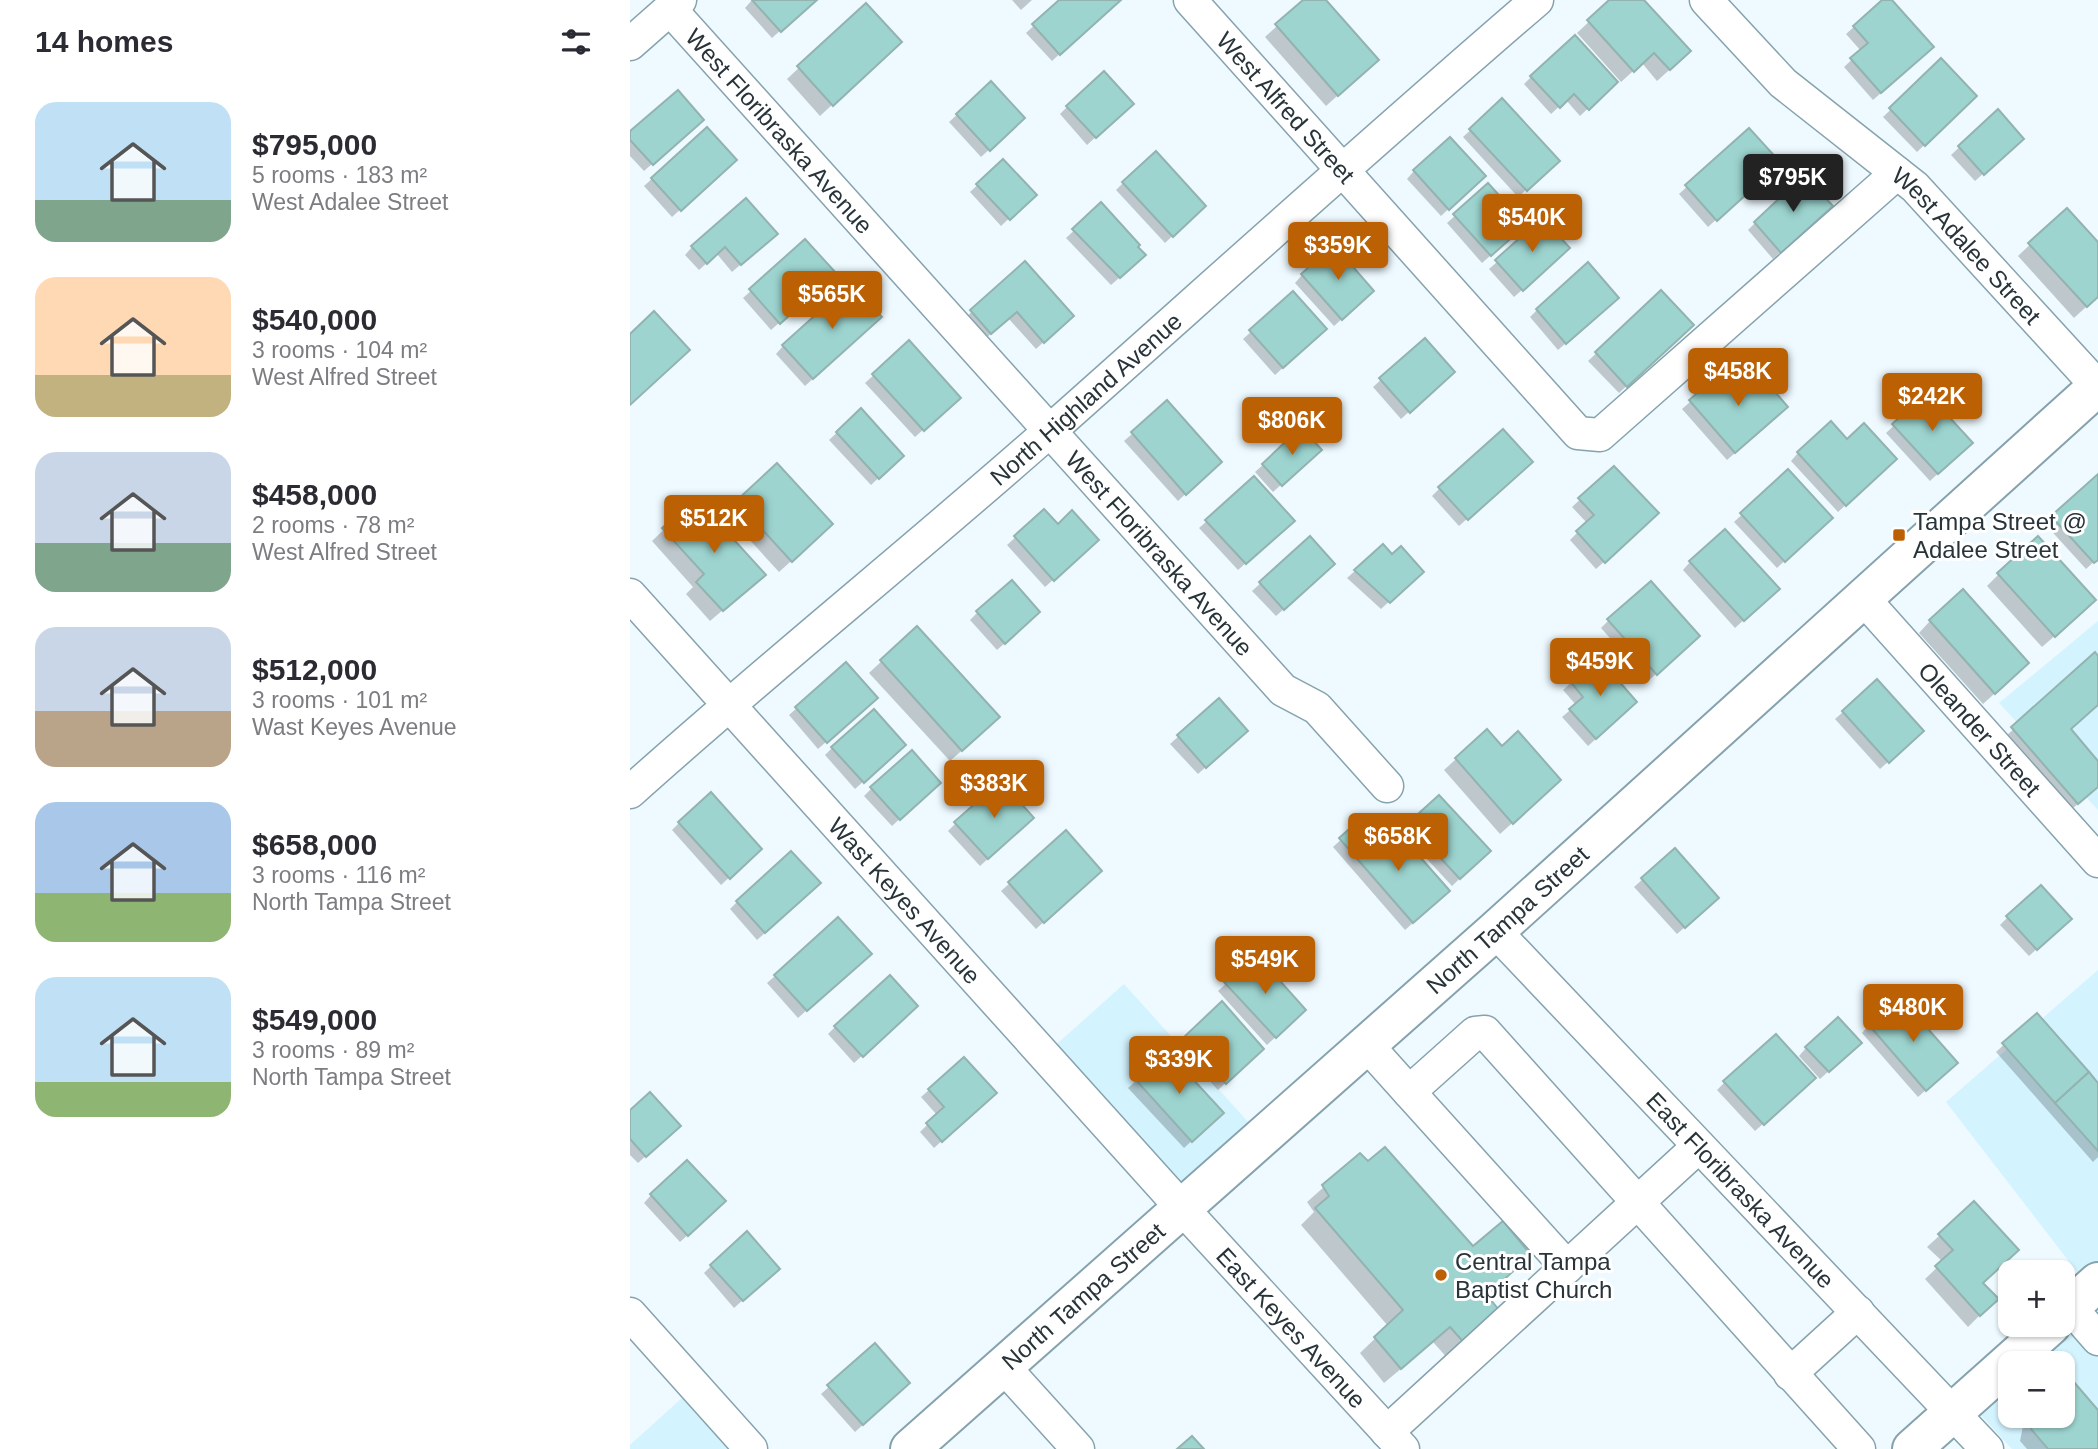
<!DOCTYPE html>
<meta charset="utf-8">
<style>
:root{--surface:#fff;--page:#f7f7f7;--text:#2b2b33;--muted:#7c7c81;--accent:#bb6003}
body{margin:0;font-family:Arial,sans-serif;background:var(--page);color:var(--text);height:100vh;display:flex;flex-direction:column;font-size:26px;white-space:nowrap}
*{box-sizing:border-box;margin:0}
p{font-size:23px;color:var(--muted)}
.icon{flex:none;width:38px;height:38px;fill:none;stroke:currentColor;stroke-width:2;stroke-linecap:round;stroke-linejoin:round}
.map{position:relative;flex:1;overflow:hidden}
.sheet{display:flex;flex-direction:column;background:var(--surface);width:630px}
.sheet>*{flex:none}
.tools{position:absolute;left:1368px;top:1260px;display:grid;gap:14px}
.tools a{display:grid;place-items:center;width:77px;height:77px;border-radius:14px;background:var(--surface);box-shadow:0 2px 5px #0004;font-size:35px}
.price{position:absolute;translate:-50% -60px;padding:0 16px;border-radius:7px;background:var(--accent);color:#fff;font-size:23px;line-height:46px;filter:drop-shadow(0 2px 4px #0008)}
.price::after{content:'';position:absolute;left:50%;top:42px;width:21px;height:16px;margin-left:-10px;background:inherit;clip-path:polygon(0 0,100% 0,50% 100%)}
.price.on{background:#222;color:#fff}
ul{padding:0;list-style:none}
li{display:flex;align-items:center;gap:21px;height:175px;padding:0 35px}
li span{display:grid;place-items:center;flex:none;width:196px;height:140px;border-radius:21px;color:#555}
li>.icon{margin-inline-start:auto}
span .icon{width:84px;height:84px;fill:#fffc;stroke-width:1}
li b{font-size:30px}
h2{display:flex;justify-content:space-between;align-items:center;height:84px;padding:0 35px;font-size:30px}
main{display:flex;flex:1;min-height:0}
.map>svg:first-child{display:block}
.built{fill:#d3f3fe}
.shadow{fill:#0003}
.building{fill:#9dd4cf;stroke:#93b3b0;stroke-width:2}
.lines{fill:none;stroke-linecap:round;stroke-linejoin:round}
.minor-casing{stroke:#86a3ad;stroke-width:35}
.major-casing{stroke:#86a3ad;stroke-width:42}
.minor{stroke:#fff;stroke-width:32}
.major{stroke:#fff;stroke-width:38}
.poi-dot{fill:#bb6003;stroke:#fff;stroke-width:2.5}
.labels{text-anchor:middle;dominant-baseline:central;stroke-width:6;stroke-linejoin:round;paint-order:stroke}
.street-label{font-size:24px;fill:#283439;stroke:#fff}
.poi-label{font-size:24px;fill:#283439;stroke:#fff;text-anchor:start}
</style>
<main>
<section class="sheet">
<h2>14 homes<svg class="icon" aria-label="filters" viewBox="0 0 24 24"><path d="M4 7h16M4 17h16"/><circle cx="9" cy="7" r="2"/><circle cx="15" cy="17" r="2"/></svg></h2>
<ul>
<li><span style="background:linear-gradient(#bfe0f5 70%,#7fa58c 0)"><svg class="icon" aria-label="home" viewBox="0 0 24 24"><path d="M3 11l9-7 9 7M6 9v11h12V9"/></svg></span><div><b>$795,000</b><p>5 rooms · 183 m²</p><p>West Adalee Street</p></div></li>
<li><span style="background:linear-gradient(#ffd9b3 70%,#c2b280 0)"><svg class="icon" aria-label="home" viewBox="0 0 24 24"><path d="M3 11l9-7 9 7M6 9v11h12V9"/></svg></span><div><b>$540,000</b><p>3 rooms · 104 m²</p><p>West Alfred Street</p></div></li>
<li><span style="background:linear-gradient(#c9d6e8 65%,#7fa58c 0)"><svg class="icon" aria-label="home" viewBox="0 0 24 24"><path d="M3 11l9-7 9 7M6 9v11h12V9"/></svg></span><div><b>$458,000</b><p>2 rooms · 78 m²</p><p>West Alfred Street</p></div></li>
<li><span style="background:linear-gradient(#c9d6e8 60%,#b9a48a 0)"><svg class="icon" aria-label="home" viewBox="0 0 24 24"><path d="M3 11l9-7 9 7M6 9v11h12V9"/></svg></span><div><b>$512,000</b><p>3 rooms · 101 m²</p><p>Wast Keyes Avenue</p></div></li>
<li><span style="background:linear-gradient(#a9c7e8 65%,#8fb573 0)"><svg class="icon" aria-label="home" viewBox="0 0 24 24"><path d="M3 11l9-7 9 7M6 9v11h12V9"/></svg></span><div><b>$658,000</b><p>3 rooms · 116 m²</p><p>North Tampa Street</p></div></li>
<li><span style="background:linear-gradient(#bfe0f5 75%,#8fb573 0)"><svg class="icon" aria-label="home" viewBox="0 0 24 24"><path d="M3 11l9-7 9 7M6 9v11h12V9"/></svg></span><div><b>$549,000</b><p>3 rooms · 89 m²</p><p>North Tampa Street</p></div></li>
</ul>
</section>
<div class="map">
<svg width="1468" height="1449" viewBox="0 0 1468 1449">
<rect width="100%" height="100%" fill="#eefaff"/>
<g class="built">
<path d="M1468,621V810L1369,703Z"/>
<path d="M1468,970V1261L1451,1277L1316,1102Z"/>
<path d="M494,984L627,1132L551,1201L418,1052Z"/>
<path d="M1468,1310V1449H1382L1348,1412L1381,1383V1416H1433V1363H1403Z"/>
<path d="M61,1390L116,1449H0V1445Z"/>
</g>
<g class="shadow">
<path d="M122,0H185L142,38L115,8Z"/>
<path d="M382,0H402L391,10Z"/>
<path d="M431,0H488L422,61L396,33Z"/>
<path d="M675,0H694L735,71L696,106L635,37Z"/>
<path d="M982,0H1012L1047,63L1027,81L1012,63L991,82L947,33Z"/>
<path d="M1254,0H1260L1294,55L1243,100L1214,67L1231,51L1216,34Z"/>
<path d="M236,5L258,53L190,116L157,79Z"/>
<path d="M1311,61L1345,96L1287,152L1253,117Z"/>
<path d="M901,77L986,82L950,116L936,100L921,114L894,84Z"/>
<path d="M361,84L385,126L351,157L319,122Z"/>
<path d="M872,101L920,168L888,197L833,137Z"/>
<path d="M437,107L494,111L457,145L430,114Z"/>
<path d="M1368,111L1384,146L1345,181L1321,155Z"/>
<path d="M64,127L14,171L0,156V134Z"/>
<path d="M77,129L97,167L42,217L14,186Z"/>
<path d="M1119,130L1141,170L1078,227L1049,194Z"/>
<path d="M373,161L404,195L371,226L340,192Z"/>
<path d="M784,171L846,183L811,216L777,179Z"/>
<path d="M493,183L574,206L535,243L486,190Z"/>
<path d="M858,186L886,233L852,263L817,223Z"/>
<path d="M471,205L506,263L481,285L436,238Z"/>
<path d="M1436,210L1468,245V296L1444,318L1388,256Z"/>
<path d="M1193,213L1143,259L1118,230L1125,223Z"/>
<path d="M138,241L102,272L87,254L69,270L55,255L62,247Z"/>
<path d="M175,242L196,281L141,330L113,298Z"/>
<path d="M931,256L884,297L859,269L867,262Z"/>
<path d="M395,263L434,323L406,349L378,318L353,341L334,319Z"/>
<path d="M672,275L734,299L704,326L665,283Z"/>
<path d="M1031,292L1062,325L989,393L958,361Z"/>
<path d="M663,294L687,337L645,375L613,339Z"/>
<path d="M979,305L928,350L900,317L907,310Z"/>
<path d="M242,325L175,386L146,354L153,346Z"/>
<path d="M795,340L815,379L771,419L743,387Z"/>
<path d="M279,343L321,405L285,437L235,383Z"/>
<path d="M1094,372L1109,390L1148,415L1097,460L1052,409Z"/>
<path d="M1297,395L1333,450L1300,481L1256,433Z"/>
<path d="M537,403L582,469L548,501L494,441Z"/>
<path d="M230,411L272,456L241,485L199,440Z"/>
<path d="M671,430L682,457L643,492L625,472Z"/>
<path d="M1217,442L1257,467L1208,512L1161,461L1168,453Z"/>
<path d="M984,468L1019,521L966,569L940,540L957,523L942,507Z"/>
<path d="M893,469L829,526L802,496L809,489Z"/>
<path d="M1158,471L1201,518L1147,568L1104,522Z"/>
<path d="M1468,476V558L1456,569L1415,524Z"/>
<path d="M65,500L134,575L80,621L56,594L63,587L22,541Z"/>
<path d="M108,502L189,536L149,572L96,514Z"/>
<path d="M414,511L428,526L460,547L415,587L377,545Z"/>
<path d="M577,521L655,528L608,570L569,528Z"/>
<path d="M680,538L696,571L646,616L622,591Z"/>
<path d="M753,546L784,579L751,609L717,578Z"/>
<path d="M1060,562L1140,596L1105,628L1053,570Z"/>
<path d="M1369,574L1452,612L1412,647L1357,586Z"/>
<path d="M348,612L401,620L367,650L340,620Z"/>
<path d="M979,620L1060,644L1018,681L971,628Z"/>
<path d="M1300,621L1385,675L1353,704L1289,633Z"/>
<path d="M287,628L356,729L320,761L239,673Z"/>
<path d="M1468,658V705L1439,730L1468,763V787L1436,814L1371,740Z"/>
<path d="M967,659L998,710L958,746L932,717L946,705L933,690Z"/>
<path d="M589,700L608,738L568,774L540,744Z"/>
<path d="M238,705L188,749L159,715L167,708Z"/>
<path d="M1213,712L1284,739L1250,769L1205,719Z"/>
<path d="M202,748L266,752L225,789L195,755Z"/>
<path d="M826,759L917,792L870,834L814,770Z"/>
<path d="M242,788L301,790L262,826L234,796Z"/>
<path d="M49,823L130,849L91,885L42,830Z"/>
<path d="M326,823L394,826L350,866L318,831Z"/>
<path d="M779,824L851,858L822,886L772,832Z"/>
<path d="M727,825L757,859L810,899L775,930L703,847Z"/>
<path d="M436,833L462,878L406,929L371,891Z"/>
<path d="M1045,850L1080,905L1047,934L1004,887Z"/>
<path d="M181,891L127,940L100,909L107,902Z"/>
<path d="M1378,917L1432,926L1399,956L1370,925Z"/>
<path d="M625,956L674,1010L637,1045L588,991Z"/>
<path d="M232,961L168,1018L137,983L145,976Z"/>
<path d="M592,1004L632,1049L588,1090L548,1045Z"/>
<path d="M278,1014L224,1063L198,1034L205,1027Z"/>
<path d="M1406,1015L1468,1085V1157L1463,1162L1366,1052Z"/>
<path d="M1239,1025L1318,1070L1288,1097L1232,1033Z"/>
<path d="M1176,1048L1222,1050L1190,1079L1169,1056Z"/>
<path d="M536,1053L584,1121L554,1148L498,1088Z"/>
<path d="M334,1059L357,1100L304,1148L290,1132L307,1115L291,1097Z"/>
<path d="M1095,1082L1176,1086L1125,1131L1087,1090Z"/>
<path d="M0,1112L41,1133L8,1163L0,1155Z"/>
<path d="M730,1155L871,1315L820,1361L803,1342L754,1383L730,1353L758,1326L671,1225L684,1212L677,1202Z"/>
<path d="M21,1195L86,1209L50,1242L14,1203Z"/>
<path d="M1344,1204L1351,1284L1366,1299L1338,1327L1295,1279L1313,1262L1297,1247Z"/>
<path d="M81,1266L140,1276L104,1308L74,1273Z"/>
<path d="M245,1346L270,1391L225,1432L191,1394Z"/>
<path d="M1468,1413V1449H1397L1390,1441L1395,1416Z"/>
</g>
<g class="building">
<path d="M122,0H187L151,32Z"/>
<path d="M429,0H491L430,55L402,24Z"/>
<path d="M673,0H696L749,60L708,96L645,24Z"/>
<path d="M979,0H1014L1061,51L1040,70L1024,53L1004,72L957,20Z"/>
<path d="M1252,0H1262L1304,47L1251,93L1220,58L1238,43L1223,26Z"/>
<path d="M236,3L272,42L203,106L167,66Z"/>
<path d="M945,35L988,82L959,110L944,94L930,108L900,76Z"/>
<path d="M1311,58L1347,96L1295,146L1259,108Z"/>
<path d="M474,71L504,104L466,138L436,106Z"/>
<path d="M361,81L395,118L360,151L326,114Z"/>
<path d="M48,90L74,120L23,165L0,140V131Z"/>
<path d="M872,98L930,161L897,191L839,129Z"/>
<path d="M1368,109L1394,139L1354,175L1328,146Z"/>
<path d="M77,127L107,160L51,211L21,178Z"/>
<path d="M1119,128L1151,163L1087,221L1055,185Z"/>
<path d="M820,137L856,176L819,210L783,170Z"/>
<path d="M526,151L576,206L543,237L492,182Z"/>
<path d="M373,159L407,195L380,220L346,184Z"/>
<path d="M1174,175L1203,206L1151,253L1124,222Z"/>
<path d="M858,183L896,225L861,256L823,214Z"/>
<path d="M116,198L148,234L111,265L95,247L77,264L61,246Z"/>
<path d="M471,202L510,245L508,247L516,255L490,278L442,229Z"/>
<path d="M1437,208L1468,242V297L1457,307L1398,243Z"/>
<path d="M912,218L940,248L893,291L865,260Z"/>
<path d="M175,239L206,273L150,324L119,289Z"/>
<path d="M704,245L744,291L712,320L671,274Z"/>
<path d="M395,261L444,316L414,343L387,312L361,334L340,310Z"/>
<path d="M958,262L989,298L936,344L906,309Z"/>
<path d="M221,283L252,317L183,379L152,345Z"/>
<path d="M1031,290L1064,325L997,387L965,352Z"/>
<path d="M663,291L697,329L653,368L619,330Z"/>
<path d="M24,311L60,350L0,405V334Z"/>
<path d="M795,338L825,372L780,413L749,378Z"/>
<path d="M279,340L331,398L294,431L242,374Z"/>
<path d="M1094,370L1109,387L1127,371L1158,407L1105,453L1059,400Z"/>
<path d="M1297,393L1343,443L1308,474L1262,424Z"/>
<path d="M537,400L592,462L556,495L501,432Z"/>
<path d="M231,408L274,456L249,479L206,432Z"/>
<path d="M1201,421L1217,439L1234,423L1267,459L1216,506L1167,452Z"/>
<path d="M671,427L692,450L652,486L632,464Z"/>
<path d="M873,429L903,462L838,520L808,487Z"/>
<path d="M147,463L203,524L162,562L106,501Z"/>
<path d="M984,466L1029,513L975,563L946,531L964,515L948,498Z"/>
<path d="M1158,469L1203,518L1155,562L1110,513Z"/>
<path d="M1468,474V560L1464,563L1421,516Z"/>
<path d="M624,476L665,521L616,564L575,520Z"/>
<path d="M66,498L136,575L93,611L66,582L74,574L32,528Z"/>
<path d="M414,509L428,524L442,510L469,540L424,581L384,536Z"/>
<path d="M1095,529L1150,589L1114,621L1059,561Z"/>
<path d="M680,536L705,564L654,610L629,582Z"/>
<path d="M1408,536L1466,600L1425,637L1367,573Z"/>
<path d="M753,544L762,554L771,546L794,572L760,603L724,570Z"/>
<path d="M382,580L410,612L375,644L346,611Z"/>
<path d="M1021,581L1070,636L1027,675L977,619Z"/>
<path d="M1333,589L1399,663L1365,694L1299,620Z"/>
<path d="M287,626L370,717L332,751L250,660Z"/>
<path d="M1465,652L1468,656V705L1441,729L1468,761V787L1448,804L1381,727Z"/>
<path d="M967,656L1007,702L966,739L939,709L953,697L940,681Z"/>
<path d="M216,662L248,698L197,743L165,707Z"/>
<path d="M1247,679L1294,731L1259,763L1212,711Z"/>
<path d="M589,698L618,731L576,768L547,735Z"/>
<path d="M244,709L276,745L234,783L201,747Z"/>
<path d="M857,729L872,746L888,731L931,780L883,824L825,758Z"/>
<path d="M282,750L311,783L270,820L240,787Z"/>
<path d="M371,781L404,818L358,859L324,822Z"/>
<path d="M81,792L132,849L100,879L48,822Z"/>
<path d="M809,795L861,851L830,879L778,823Z"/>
<path d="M727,822L757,856L775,840L820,891L783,923L709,838Z"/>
<path d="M436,830L472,871L414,923L378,882Z"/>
<path d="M1045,848L1089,898L1055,928L1011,878Z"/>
<path d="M161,851L191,883L135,933L106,901Z"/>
<path d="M1411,885L1442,919L1407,950L1376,916Z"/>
<path d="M208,917L242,954L177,1011L144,975Z"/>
<path d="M625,953L676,1010L646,1038L594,982Z"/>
<path d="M260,975L288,1006L233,1057L204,1026Z"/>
<path d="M1269,996L1328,1063L1296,1091L1238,1024Z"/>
<path d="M592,1001L634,1049L596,1084L554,1037Z"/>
<path d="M1407,1013L1459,1072L1425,1103L1372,1043Z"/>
<path d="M1208,1017L1232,1043L1199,1072L1175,1047Z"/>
<path d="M1146,1034L1186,1078L1134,1125L1093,1081Z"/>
<path d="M536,1050L594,1113L562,1142L505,1079Z"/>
<path d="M334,1057L367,1093L312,1142L296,1123L314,1107L298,1089Z"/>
<path d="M1459,1072L1468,1083V1151L1425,1103Z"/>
<path d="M20,1092L51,1126L16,1157L0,1139V1110Z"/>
<path d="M755,1147L843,1246L873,1221L901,1255L857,1295L873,1315L837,1346L820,1327L771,1369L744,1337L773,1310L685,1208L699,1196L692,1185L730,1153L738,1161Z"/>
<path d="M57,1160L96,1201L58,1236L20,1194Z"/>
<path d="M1344,1201L1389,1250L1353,1283L1369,1299L1350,1316L1305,1266L1323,1250L1308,1234Z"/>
<path d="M117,1231L150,1269L113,1301L80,1265Z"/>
<path d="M245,1343L280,1383L233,1425L197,1385Z"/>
<path d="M1437,1374L1468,1410V1449H1418L1401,1429L1403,1416H1433V1377Z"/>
<path d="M562,1436L574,1449H547Z"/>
</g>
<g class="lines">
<g class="minor-casing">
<g id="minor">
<path id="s1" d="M560,0L948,433L970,435L1267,173"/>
<path id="s2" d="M1076,0L1153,83L1285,187L1468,387"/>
<path id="s3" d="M40,9L653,690L687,708L757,786"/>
<path d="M0,44L50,0"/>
<path id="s4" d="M0,595L551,1207L773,1449"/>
<path id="s5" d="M1232,597L1468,861"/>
<path id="s6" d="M0,792C138,668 283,552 422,429C583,286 743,141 907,0"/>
<path id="s7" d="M865,931L1357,1449"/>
<path d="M736,1044L779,1092"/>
<path d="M937,1267L779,1092L845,1033L855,1032L1229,1449"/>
<path d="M1440,1307L1468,1339"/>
<path d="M0,1314L121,1449"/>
<path d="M373,1366L448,1449"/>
<path d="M1160,1374L1228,1312"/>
<path d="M757,1432L1069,1146"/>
</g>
</g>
<g class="major-casing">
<g id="major">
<path d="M1433,1313L1468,1282"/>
<path id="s8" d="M280,1449L865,931L1468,386"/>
<path d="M1282,1449L1421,1325"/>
</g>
</g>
<use href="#minor" class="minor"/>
<use href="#major" class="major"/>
</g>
<g class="poi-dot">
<rect x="1262" y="528" width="14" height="14" rx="3.5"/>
<circle cx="811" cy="1275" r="7"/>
</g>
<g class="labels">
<g class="street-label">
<text stroke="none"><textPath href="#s1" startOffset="144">West Alfred Street</textPath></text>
<text stroke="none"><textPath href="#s3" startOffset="164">West Floribraska Avenue</textPath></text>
<text stroke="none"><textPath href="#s2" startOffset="359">West Adalee Street</textPath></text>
<text stroke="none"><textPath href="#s6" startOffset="602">North Highland Avenue</textPath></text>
<text stroke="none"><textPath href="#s3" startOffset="732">West Floribraska Avenue</textPath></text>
<text stroke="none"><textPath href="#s5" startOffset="177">Oleander Street</textPath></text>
<text stroke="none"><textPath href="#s4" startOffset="411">Wast Keyes Avenue</textPath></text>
<text stroke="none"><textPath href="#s8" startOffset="798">North Tampa Street</textPath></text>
<text stroke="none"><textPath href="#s7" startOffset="357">East Floribraska Avenue</textPath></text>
<text stroke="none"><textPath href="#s8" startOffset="231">North Tampa Street</textPath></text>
<text stroke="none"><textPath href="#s4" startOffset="987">East Keyes Avenue</textPath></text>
</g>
<g class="poi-label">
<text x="1283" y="521">Tampa Street @<tspan x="1283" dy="28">Adalee Street</tspan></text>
<text x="825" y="1261">Central Tampa<tspan x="825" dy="28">Baptist Church</tspan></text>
</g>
</g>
</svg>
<div class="tools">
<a>+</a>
<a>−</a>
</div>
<b class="price on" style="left:1163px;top:214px">$795K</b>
<b class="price" style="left:902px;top:254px">$540K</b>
<b class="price" style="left:708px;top:282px">$359K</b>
<b class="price" style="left:202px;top:331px">$565K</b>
<b class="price" style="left:1108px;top:408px">$458K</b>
<b class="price" style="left:1302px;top:433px">$242K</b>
<b class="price" style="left:662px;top:457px">$806K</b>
<b class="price" style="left:84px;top:555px">$512K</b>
<b class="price" style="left:970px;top:698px">$459K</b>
<b class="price" style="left:364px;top:820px">$383K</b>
<b class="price" style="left:768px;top:873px">$658K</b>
<b class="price" style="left:635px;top:996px">$549K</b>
<b class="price" style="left:1283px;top:1044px">$480K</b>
<b class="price" style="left:549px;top:1096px">$339K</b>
</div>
</main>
